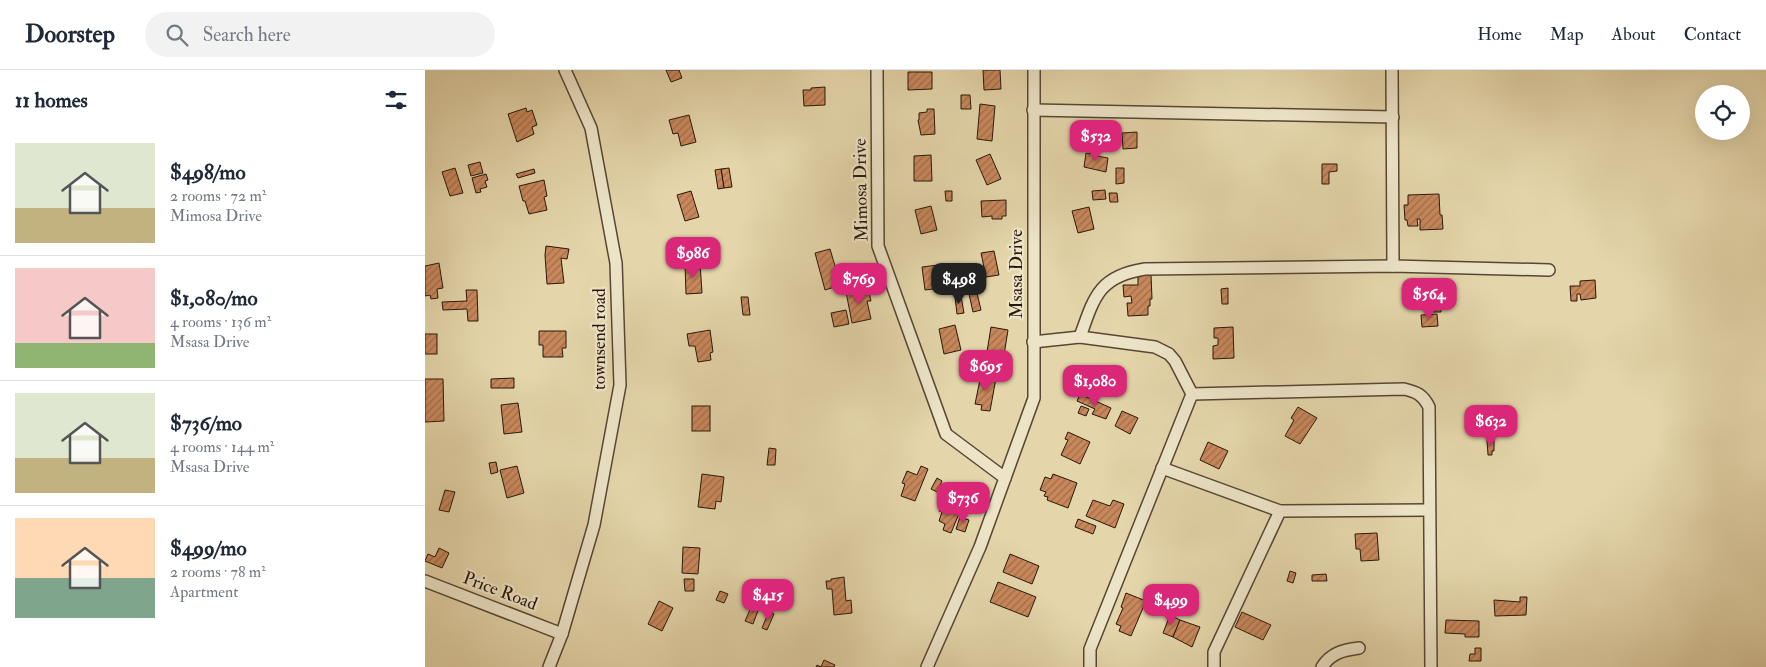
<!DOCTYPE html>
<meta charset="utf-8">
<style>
:root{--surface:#fff;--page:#f2f2f3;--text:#1f2937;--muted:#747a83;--line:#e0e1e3;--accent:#db2777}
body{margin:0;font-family:"IM FELL Double Pica",serif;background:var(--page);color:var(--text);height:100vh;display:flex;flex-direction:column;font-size:19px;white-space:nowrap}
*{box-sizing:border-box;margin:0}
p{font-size:16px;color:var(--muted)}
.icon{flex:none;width:28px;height:28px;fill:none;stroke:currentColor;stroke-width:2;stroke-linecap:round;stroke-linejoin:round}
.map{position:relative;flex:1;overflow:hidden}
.sheet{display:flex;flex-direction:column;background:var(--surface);width:425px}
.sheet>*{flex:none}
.tools{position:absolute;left:1270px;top:15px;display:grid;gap:10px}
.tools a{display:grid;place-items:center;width:55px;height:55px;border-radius:50%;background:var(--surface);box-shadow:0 5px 20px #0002;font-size:25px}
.price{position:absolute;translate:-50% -42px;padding:0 11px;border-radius:10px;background:var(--accent);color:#fff;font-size:16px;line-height:32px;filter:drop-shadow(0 1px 2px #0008)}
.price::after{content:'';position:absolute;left:50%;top:30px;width:15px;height:11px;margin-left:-8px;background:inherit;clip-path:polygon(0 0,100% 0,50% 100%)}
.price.on{background:#222;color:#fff}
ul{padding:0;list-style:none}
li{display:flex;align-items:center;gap:15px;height:125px;padding:0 15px}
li+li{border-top:1px solid var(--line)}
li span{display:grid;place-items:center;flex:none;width:140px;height:100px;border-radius:0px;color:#555}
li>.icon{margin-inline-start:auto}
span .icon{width:60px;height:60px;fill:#fffc;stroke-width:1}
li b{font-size:21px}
h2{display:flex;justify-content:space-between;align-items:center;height:60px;padding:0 15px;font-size:21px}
header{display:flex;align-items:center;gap:30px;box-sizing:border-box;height:70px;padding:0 25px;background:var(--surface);border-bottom:1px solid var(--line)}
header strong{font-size:24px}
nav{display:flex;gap:28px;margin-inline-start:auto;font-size:18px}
.search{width:350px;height:45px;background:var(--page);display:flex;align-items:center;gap:12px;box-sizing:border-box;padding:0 18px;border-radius:28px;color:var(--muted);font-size:19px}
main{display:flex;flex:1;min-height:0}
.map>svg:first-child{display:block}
.building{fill:url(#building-hatch);stroke:#29170c}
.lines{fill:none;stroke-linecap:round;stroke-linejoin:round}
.street-casing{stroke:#584634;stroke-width:14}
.street{stroke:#ede4c8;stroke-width:11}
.labels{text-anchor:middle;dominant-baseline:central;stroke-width:4.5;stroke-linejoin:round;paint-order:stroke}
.street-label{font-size:18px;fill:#29170c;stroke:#ede4c8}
</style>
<header>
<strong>Doorstep</strong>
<div class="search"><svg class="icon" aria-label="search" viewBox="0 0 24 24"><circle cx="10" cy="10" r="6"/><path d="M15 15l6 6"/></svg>Search here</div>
<nav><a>Home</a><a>Map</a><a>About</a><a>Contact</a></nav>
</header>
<main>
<section class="sheet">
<h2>11 homes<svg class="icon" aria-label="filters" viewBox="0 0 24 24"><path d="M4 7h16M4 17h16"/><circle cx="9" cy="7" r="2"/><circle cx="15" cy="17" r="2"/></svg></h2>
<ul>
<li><span style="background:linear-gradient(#dfe7d0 65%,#c2b280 0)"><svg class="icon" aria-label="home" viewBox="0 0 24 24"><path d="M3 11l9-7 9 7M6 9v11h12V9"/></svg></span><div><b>$498/mo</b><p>2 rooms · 72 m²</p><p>Mimosa Drive</p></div></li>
<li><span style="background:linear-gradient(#f6c9c9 75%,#8fb573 0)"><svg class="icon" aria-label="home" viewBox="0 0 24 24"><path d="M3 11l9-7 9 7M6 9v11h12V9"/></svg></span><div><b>$1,080/mo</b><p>4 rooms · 136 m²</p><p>Msasa Drive</p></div></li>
<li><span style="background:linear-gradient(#dfe7d0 65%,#c2b280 0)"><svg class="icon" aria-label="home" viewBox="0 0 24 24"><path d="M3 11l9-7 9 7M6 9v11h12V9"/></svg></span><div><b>$736/mo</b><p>4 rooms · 144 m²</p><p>Msasa Drive</p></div></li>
<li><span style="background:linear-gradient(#ffd9b3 60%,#7fa58c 0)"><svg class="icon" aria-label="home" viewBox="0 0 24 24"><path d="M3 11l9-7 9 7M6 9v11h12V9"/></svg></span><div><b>$499/mo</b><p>2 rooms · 78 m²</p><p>Apartment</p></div></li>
</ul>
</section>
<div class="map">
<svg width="1341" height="597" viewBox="0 0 1341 597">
<defs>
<pattern id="building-hatch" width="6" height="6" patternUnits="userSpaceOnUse" patternTransform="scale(1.25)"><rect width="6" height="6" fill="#c8885c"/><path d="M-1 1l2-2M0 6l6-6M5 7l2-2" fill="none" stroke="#a26e4a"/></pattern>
</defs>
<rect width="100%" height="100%" fill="#e4d5aa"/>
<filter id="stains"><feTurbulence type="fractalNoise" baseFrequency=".004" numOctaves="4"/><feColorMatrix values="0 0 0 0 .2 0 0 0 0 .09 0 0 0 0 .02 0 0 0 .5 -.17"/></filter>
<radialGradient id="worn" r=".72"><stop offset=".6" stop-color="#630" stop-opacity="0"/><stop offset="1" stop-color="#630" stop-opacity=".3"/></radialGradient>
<g class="building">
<path d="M241,0H254L257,8L246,12Z"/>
<path d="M558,0H575L576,19L559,20Z"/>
<path d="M483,2H507V19L483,20Z"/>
<path d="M400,17V35L379,36L378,20H386V18Z"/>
<path d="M536,25H545L546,39H536Z"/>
<path d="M555,34L570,36L567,71L552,69Z"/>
<path d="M101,38L102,42L107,40L112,55L107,57L109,64L92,72L83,44Z"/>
<path d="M502,39H509L510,64L496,65L493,50H494V43L502,42Z"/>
<path d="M264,45L271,72L256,76L253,63L248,64L244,50Z"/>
<path d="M712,62V78L698,79L697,63Z"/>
<path d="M665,81L673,82L672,86L683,88L681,102L659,97L661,83L665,84Z"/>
<path d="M565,84L576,109L562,115L551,90Z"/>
<path d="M506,85L507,111H489V86Z"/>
<path d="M55,92L58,103L46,106L43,95Z"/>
<path d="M897,94H912V101L904,102V114H897Z"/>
<path d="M30,98L38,123L25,126L17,102Z"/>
<path d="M304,98L307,117L299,118L296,99Z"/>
<path d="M691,98H699V113L691,114Z"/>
<path d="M109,99L110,103L93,108L91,104Z"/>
<path d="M296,99L299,118L293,119L290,100Z"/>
<path d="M61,104L63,110L60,111L62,117L55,119L56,122L51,123L47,108Z"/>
<path d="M119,110L122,126L119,127L122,140L104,144L100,131H98L94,116Z"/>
<path d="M680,120L681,129L668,130L667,121Z"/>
<path d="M266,121L274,147L260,151L252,125Z"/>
<path d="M520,121H527V131H521Z"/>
<path d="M684,123H692L693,132H685Z"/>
<path d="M1014,124L1015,145H1017L1018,159L995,160V149H992L993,156H983L982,150H980L979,135H983V125Z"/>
<path d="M581,130V146H577V149H567V146L557,147L556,131Z"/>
<path d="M506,136L512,160L496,164L490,140Z"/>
<path d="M664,137L669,159L653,163L647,141Z"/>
<path d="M121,176L144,179L142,189L136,188L139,213L122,214L120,185Z"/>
<path d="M405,179L411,199L416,198L420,214L400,220L390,183Z"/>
<path d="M569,181L574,205L561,207L556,183Z"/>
<path d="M14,193L18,218L12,219L13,228L6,229L5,225L0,226V196Z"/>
<path d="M275,193L277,223L261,224L260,194Z"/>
<path d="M513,195L516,218L500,220L497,197Z"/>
<path d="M713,205H726L727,229H725V236H723V245L703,246L702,233H707L706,226L699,227L698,215H713Z"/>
<path d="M1170,210L1171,228L1156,230L1155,224H1152V231H1146L1145,216H1155V211Z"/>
<path d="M443,218L446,231H442L446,249L427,253L421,222Z"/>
<path d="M803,218V234H797L796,219Z"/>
<path d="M41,220H52L53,251H43L42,239L18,240L17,232L42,231Z"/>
<path d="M1016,222V242H1001L1000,223Z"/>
<path d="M552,223L556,240L548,242L544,224Z"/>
<path d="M536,226L539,243L532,244L530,227Z"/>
<path d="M316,227H323L325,245H318Z"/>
<path d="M421,240L424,254L409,257L406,243Z"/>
<path d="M1012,244L1013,256L997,257L996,245Z"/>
<path d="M530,255L536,280L519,284L514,259Z"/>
<path d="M566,257L583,260L579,285L562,282Z"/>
<path d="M808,257L809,288L788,289V276L793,275V268H789V258Z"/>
<path d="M285,260L288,282L285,283L286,290L273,292L270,276H264L262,264Z"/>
<path d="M114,261H141V278H137L138,287H118V275H114Z"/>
<rect x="0" y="264" width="12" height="20"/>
<path d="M556,305L571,308L565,341L556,340L557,335L550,334Z"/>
<path d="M89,308V318H66V309Z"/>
<path d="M0,309H18L19,351L0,352Z"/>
<path d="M655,324L686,338L681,349L667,344L670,339L652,331Z"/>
<path d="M93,333L97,362L79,364L76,335Z"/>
<rect x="267" y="336" width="18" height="25"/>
<path d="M656,336L664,339L661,346L653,343Z"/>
<path d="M873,337L892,348L875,374L860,366L869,350L866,348Z"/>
<path d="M697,341L713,348L705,364L690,356Z"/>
<path d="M643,362L665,372L655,394L636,385L643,370L640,369Z"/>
<path d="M1062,370H1069V381H1067V385H1063Z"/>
<path d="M783,372L803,381L794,399L775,390Z"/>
<path d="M344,378L351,379L350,395H342Z"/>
<path d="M71,392L73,402L66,404L64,393Z"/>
<path d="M92,396L99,423L82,428L75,400Z"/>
<path d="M496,396L503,399L490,431L476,426L480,414L477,413L482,401L492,405Z"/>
<path d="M277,404L299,407L296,432L291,431L290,439L273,437Z"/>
<path d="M628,404L652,413L643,438L622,430L623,427L619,426L621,422L615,420L620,407L626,409Z"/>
<path d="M512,408L517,411L512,422L506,419Z"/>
<path d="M20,420L30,422L24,442L14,440Z"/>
<path d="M519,427L538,434L526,463L518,460L520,454L514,451L517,442L514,441Z"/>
<path d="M668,430L685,436L688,430L699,434L690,458L661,446Z"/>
<path d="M535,447L544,450L540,462L531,459Z"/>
<path d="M653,449L671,456L668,464L650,457Z"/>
<path d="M952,463L954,490L936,491L935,479H931L930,464Z"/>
<path d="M258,477L275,478L273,504L257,503Z"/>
<path d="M14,478L24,483L17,498L0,491L3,484L10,487Z"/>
<path d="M585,484L614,496L607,514L578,502Z"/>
<path d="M865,501L871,503L868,513L862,511Z"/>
<path d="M901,504L902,511H887V505Z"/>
<path d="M419,507L421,531L426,530L427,543L409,545L407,519H402L401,511H406V509Z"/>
<path d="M259,509H269V521H260Z"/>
<path d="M573,512L611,527L603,547L565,532Z"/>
<path d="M295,521L303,524L299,533L291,530Z"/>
<path d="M701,523L721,531L706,566L694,561L696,556L691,554L698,538L696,537Z"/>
<path d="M1095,527H1102L1101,545L1070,546L1069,530L1095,532Z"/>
<path d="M234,531L248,538L237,561L223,554Z"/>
<path d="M327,535L334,538L328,554L320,551Z"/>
<path d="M344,541L349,544L342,560L337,558Z"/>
<path d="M817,542L846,555L838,570L810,557Z"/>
<path d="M745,545L755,550L748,567L738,563Z"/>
<path d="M755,550L775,557L767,577L748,567Z"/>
<path d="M1021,550L1054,551V567H1040V564L1020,563Z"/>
<path d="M1050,578H1056V591H1044L1045,584H1050Z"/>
<path d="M399,590L410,595L409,597H391L392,595L396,597Z"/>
</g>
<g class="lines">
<g class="street-casing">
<g id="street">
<path d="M452,0L453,176L521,364L580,408"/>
<path d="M967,0L968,196"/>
<path d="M608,40L968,47"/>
<path d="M655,267C669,227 674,206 720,199L968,196L1124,200"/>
<path d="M608,272L655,267L730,277L744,284L750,291L767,324L665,579V597"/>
<path d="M767,324L979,319C992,322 998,325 1004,337L1006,597"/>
<path d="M737,398L855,441L1004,440"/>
<path d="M0,511L137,564"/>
<path d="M124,597L137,564L169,455L195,315L191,193L166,58L140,0"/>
<path d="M502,597L555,477L609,328V0"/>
<path d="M789,597V582L855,441"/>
<path d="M897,597C906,583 918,580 934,578"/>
</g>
</g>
<use href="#street" class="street"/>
</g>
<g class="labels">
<g class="street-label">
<text transform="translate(436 120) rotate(-91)">Mimosa Drive</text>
<text transform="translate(591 204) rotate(-90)">Msasa Drive</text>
<text transform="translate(174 269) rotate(-90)">townsend road</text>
<text transform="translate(75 521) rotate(21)">Price Road</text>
</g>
</g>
<rect width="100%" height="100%" filter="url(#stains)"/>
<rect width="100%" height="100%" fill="url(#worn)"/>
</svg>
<div class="tools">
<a><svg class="icon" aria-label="locate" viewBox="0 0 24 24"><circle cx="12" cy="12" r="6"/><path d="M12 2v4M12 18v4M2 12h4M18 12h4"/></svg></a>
</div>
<b class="price" style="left:671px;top:92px">$532</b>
<b class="price" style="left:268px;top:209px">$986</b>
<b class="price" style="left:434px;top:235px">$769</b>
<b class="price on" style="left:534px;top:235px">$498</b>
<b class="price" style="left:1004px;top:250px">$564</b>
<b class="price" style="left:561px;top:322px">$695</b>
<b class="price" style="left:670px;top:337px">$1,080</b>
<b class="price" style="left:1066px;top:377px">$632</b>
<b class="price" style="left:538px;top:454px">$736</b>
<b class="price" style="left:343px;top:551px">$415</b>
<b class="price" style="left:746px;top:556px">$499</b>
</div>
</main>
